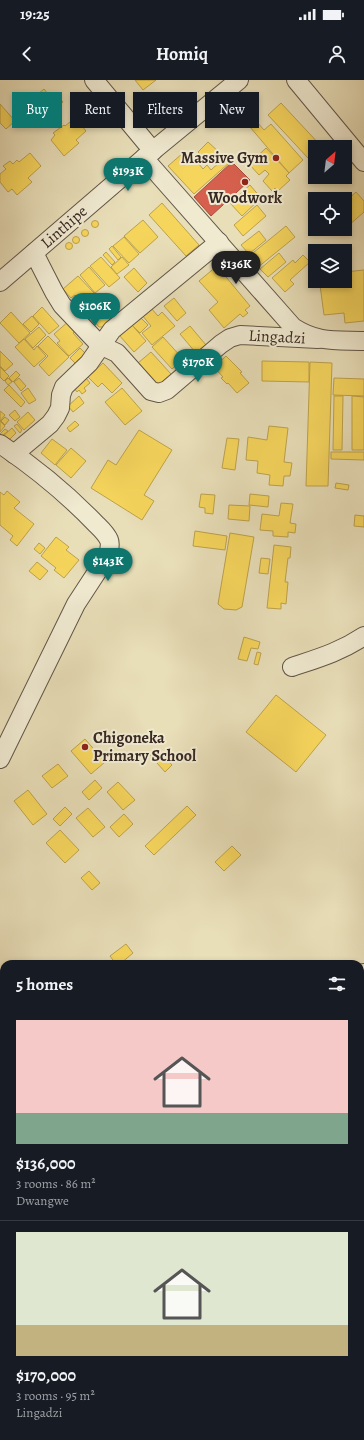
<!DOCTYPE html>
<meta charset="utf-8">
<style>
:root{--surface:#171b24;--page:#20242c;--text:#f1f3f6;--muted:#9ea1a6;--line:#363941;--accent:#0f766e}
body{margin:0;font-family:Alegreya,serif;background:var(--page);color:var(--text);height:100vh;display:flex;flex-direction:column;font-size:15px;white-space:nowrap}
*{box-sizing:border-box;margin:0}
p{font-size:13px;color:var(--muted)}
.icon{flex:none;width:22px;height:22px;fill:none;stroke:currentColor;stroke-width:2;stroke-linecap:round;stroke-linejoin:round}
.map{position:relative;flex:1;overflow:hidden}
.panel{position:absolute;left:0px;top:880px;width:364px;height:480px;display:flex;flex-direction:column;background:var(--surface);border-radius:12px 12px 0 0;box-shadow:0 2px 6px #0003}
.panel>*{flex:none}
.top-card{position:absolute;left:12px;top:12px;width:340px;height:36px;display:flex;gap:8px}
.needle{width:26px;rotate:28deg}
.tools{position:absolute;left:308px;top:60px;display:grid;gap:8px}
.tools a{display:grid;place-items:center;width:44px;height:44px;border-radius:0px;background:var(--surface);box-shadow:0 2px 6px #0003;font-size:20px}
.price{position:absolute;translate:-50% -34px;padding:0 9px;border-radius:14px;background:var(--accent);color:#fff;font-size:13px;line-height:26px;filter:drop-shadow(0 1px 2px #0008)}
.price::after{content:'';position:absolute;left:50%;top:24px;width:12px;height:9px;margin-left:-6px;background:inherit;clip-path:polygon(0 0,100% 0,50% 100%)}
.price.on{background:#222;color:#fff}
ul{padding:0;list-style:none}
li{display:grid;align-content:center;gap:8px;height:212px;padding:0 16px}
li+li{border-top:1px solid var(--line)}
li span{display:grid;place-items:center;height:124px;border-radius:0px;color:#555}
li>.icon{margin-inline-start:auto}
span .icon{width:72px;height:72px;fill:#fffc;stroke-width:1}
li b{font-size:17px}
h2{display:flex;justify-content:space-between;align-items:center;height:48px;padding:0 16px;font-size:17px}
.pill{padding:0 14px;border-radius:0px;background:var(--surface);box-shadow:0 2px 6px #0003;font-size:14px;line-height:36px}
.pill.on{background:var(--accent);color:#fff}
.status{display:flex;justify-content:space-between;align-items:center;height:28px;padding:0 20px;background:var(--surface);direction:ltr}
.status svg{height:11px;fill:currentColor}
header{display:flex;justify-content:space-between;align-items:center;height:52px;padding:0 16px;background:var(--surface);font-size:18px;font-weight:700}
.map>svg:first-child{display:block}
.homes{fill:#f6d55c;stroke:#bca14b}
.shops{fill:#d6604d;stroke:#a64f40}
.industry{fill:#8c8c6e;stroke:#726e57}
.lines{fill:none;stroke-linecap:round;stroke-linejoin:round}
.stream{stroke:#7c705d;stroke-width:3.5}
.minor-casing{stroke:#625648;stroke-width:20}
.minor{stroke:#f0ead1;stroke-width:18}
.poi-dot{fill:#8f2418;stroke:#f0ead1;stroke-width:1.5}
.labels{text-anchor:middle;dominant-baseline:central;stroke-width:4;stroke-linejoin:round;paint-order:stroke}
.poi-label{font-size:16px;font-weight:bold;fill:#362822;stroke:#f0ead1;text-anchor:end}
.street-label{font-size:16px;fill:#362822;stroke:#f0ead1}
</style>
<div class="status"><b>19:25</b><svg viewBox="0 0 49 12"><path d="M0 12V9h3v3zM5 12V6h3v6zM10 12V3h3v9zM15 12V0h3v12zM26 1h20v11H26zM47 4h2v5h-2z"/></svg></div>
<header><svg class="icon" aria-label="back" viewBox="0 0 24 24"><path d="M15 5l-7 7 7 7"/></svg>Homiq<svg class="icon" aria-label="person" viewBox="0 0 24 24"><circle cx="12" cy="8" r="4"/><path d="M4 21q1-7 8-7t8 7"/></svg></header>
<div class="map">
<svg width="364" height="1360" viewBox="0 0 364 1360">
<rect width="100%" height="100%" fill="#e8deb8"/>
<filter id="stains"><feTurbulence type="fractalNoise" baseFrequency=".005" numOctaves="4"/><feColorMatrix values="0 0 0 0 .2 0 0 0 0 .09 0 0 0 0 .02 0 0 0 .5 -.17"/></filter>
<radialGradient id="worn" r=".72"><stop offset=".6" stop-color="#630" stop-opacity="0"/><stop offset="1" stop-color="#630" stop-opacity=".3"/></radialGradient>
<g class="homes">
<path d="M135,0H156L143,10Z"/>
<path d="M44,9L51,18L56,14L63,22L52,31L44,22L39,27L32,19Z"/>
<path d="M29,23L36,32L30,38L22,29Z"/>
<path d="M281,23L321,66L320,67H315V71L308,78L268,35Z"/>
<path d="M0,24L15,41L6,49L0,43Z"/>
<path d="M75,38L86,51L76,60L79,63L64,76L51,60L55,55L53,53L64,45L65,46Z"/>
<path d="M256,41L264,50L271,44L303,80L289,93L250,47Z"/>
<path d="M208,62L219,72L208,84L201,77L202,76L198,72Z"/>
<path d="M266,68L289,93L286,96L290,100L278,111L275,108L272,111L263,101L269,94L265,90L259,95L249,84Z"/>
<path d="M30,73L41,86L28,98L32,102L17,115L12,109L8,112L0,102V94L6,89L3,86L10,81L13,84L17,80L19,82Z"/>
<path d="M183,73L191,81L194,78L203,89L207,85L211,90L224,78L229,83L194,114L168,86Z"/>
<path d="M250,105L261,118L242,136L230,123Z"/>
<path d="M356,112L364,121V132L348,146L345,143V122Z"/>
<path d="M162,123L199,165L186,176L149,135Z"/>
<path d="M257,125L266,136L243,156L234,145Z"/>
<path d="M143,140L158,157L140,173L124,156Z"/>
<circle cx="95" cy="144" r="3.5"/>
<path d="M286,146L295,157L257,188L248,177Z"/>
<circle cx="85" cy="153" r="3.5"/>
<path d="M259,151L266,160L249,174L241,165Z"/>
<circle cx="76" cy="160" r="3.5"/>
<path d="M124,157L139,174L129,183L113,166Z"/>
<circle cx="69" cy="166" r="3.5"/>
<path d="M112,166L121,177L118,180L109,169Z"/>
<path d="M106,172L115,182L112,185L103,175Z"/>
<path d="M279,173L286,182L268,197L260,189Z"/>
<path d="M303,175L310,182L290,200L294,204L285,212L272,198L293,180L295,183Z"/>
<path d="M101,177L120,198L109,207L90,186Z"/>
<path d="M122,177L129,185L117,194L111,187Z"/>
<path d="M217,186L250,226L245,230L248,233L243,237L240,234L224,248L209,230L218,222L199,201Z"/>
<path d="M89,187L105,205L95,213L80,195Z"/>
<path d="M134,188L147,203L138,212L124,197Z"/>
<path d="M364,190V241L345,243L344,233L324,235L320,205L341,203V201H345V192Z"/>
<path d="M78,196L94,213L82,223L75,215L71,218L63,209Z"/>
<path d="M99,218L107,228L105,230L114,240L106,247H99L85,230Z"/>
<path d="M174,218L186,233L177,241L164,226Z"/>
<path d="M42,227L59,246L49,254L33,236Z"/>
<path d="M151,228L158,236L162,232L175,246L152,265L142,253L151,246L142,235Z"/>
<path d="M11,232L30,253L19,263L0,243Z"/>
<path d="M32,236L39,244L31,252L23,244Z"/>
<path d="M139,236L148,245L140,253L131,244Z"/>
<path d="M69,241L77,250L73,253L83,264L69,276L57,263L60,261L54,254Z"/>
<path d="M131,244L146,261L134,272L119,255Z"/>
<path d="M190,246L206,265L196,273L180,254Z"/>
<path d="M39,247L46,255L33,268L25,259Z"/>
<path d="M48,256L69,277L49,296L39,285L48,276L38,266Z"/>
<path d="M163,257L183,279L172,289L152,267Z"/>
<path d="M24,259L34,270L37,266L46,276L34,287L15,267Z"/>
<path d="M80,268L89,277L79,287L70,278Z"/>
<path d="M0,271L13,284L5,291L0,286Z"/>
<path d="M151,272L171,294L158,306L138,283Z"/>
<path d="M226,276L242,292L240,293L249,303L237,313L228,303L227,304L221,298L223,297L214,287Z"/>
<path d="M262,281L309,282V302L262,301Z"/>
<path d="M310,282L332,283L328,406H306Z"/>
<path d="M103,283L122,303L112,313L102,303L98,307L88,297Z"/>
<path d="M0,287L9,296L4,301L0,297Z"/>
<path d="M16,291L20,295L13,302L9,298Z"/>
<path d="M8,298L12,302L8,305L5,301Z"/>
<path d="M19,298L26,306L21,311L14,302Z"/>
<path d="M86,298L90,303L84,308L86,311L82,314L79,310L77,312L74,308Z"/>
<path d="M334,298L364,299V316L333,315Z"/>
<path d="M9,305L25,322L21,327L4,310Z"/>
<path d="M28,308L36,320L29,324L21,313Z"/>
<path d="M122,308L142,331L125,345L105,322Z"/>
<path d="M79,316L84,323L73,332L68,326Z"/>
<path d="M334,316H343L342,370H333Z"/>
<path d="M352,316L364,317V370H352Z"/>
<path d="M15,330L20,337L15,341L9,335Z"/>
<path d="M0,331L5,335L0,341Z"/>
<path d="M28,332L35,340L24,350L17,342Z"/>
<path d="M5,337L9,340L5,345L1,341Z"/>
<path d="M0,341L5,346L0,352Z"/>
<path d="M75,341L79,345L70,352L67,348Z"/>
<path d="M17,344L22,350L20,353L14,346Z"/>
<path d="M269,346L288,348L284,382L292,383L290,396H284L283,406L269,405L270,395L257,393L258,381L246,380L248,357L267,360Z"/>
<path d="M12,348L16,353L7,362L2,357Z"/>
<path d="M5,349L8,351L1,357L0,354Z"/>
<path d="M139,350L172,370L144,415L154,421L142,440L91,408L108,380L116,385Z"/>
<path d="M227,358L239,359L235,390L222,388Z"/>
<path d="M52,359L67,370L55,385L41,373Z"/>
<path d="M71,368L86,381L71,398L56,385Z"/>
<path d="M331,372H364V380L331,379Z"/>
<path d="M336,403L349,405L348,410L335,408Z"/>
<path d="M7,411L20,422L14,428L34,444L17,466L10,460L13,456L0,445V412L4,415Z"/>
<path d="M201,414L215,415L213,434L205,433V428L199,427Z"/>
<path d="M250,414L269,416L268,427L249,425Z"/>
<path d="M281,423L293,424L290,443L296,444L295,453L288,452V457L273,456V451L260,450L262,434L279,436Z"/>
<path d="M229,425L250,426L249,441L228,439Z"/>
<path d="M355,435L364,436V447L354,446Z"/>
<path d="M195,451L227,456L225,470L193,466Z"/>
<path d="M230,453L254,457L242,527L236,530L224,529L218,524Z"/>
<path d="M56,457L69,467L66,470L79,480L64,498L54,490L56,488L41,476Z"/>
<path d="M39,463L45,468L40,474L34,469Z"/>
<path d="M274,465L291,467L290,478H288L285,502H288L286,524L281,523V529L267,528Z"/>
<path d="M261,478L270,479L268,494L259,493Z"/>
<path d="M37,482L48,491L40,500L29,491Z"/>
<path d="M244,557L260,562L258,569L251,568L247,581L238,579Z"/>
<path d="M257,572L261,573L258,585L254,584Z"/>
<path d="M276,615L326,655L296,692L246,652Z"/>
<path d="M85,659L105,682L91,694L71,671Z"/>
<path d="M157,668L172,685L165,692L150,675Z"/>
<path d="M58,684L68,696L52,708L42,696Z"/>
<path d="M95,700L102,708L89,720L82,712Z"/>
<path d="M118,702L135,720L123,730L107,712Z"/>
<path d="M28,710L47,734L33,745L14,721Z"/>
<path d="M187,726L196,735L154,775L145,766Z"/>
<path d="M65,727L72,734L60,746L53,739Z"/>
<path d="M88,728L105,747L93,757L76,738Z"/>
<path d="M124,734L133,744L119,757L110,747Z"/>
<path d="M60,750L79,770L65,783L46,763Z"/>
<path d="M232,766L241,775L224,791L215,782Z"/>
<path d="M89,791L100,803L92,810L81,798Z"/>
<path d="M126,864L133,873L120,884H116L110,876Z"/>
<path d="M0,910L4,911V927L0,926Z"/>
<path d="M3,1087L4,1104L0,1105V1088Z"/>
</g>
<path class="shops" d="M232,82L250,100L211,136L194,117Z"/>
<path class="industry" d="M360,1218L364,1220V1274L360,1272Z"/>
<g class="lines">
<g class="stream">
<path d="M360,1055L364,1054"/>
<path d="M0,1183L4,1182"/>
</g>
<g class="minor-casing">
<g id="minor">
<path d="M94,0L153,71"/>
<path d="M296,0L364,82"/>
<path d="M144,78L293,247C317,263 336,260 364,261"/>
<path d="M34,173L54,212L62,225L100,265L117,273L151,311L159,313L167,310L221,264L230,258L240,255L318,259"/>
<path d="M0,202L144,78L239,0"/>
<path d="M0,364C34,387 67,414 95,443C100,448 106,453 109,460C111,465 109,470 108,475L76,524L0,679"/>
<path d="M14,374L50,344L56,336L60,328L61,315L64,307L89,283L112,250L219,162"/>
<path d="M292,587C319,578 340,572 364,556"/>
<path d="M360,894L364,893"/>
<path d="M0,987H4"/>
</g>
</g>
<use href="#minor" class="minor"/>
</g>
<g class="poi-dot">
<circle cx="276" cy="78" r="4"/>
<circle cx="245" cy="102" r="4"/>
<circle cx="85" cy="667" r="4"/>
</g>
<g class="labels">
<g class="poi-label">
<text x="268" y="78">Massive Gym</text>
<text x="245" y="118" text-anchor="middle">Woodwork</text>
<text x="93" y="658" text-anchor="start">Chigoneka<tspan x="93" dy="18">Primary School</tspan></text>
</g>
<g class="street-label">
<text transform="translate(64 147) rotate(-41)">Linthipe</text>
<text transform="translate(277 257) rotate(3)">Lingadzi</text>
</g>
</g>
<rect width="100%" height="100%" filter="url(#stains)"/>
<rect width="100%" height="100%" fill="url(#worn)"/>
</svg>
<div class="tools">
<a><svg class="needle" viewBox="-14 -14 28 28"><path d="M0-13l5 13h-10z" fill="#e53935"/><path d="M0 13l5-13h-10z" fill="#9ea1a6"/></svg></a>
<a><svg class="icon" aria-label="locate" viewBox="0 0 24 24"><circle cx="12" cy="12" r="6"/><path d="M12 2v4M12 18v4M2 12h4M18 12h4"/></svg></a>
<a><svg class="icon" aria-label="layers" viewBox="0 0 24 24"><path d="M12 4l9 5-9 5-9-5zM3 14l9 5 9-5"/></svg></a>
</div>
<b class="price" style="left:128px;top:112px">$193K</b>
<b class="price on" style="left:236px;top:205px">$136K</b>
<b class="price" style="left:95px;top:247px">$106K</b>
<b class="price" style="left:198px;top:303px">$170K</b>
<b class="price" style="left:108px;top:502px">$143K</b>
<div class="top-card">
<a class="pill on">Buy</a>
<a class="pill">Rent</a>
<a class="pill">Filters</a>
<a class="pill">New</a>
</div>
<section class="panel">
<h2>5 homes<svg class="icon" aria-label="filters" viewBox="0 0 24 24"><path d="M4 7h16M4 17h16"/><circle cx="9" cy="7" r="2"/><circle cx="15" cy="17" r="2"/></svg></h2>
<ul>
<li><span style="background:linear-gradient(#f6c9c9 75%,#7fa58c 0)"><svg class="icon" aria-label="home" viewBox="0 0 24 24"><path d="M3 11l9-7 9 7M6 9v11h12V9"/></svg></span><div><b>$136,000</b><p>3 rooms · 86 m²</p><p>Dwangwe</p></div></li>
<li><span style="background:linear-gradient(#dfe7d0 75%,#c2b280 0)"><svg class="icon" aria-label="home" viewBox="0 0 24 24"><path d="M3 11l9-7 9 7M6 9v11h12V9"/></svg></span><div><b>$170,000</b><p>3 rooms · 95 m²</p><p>Lingadzi</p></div></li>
</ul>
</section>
</div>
